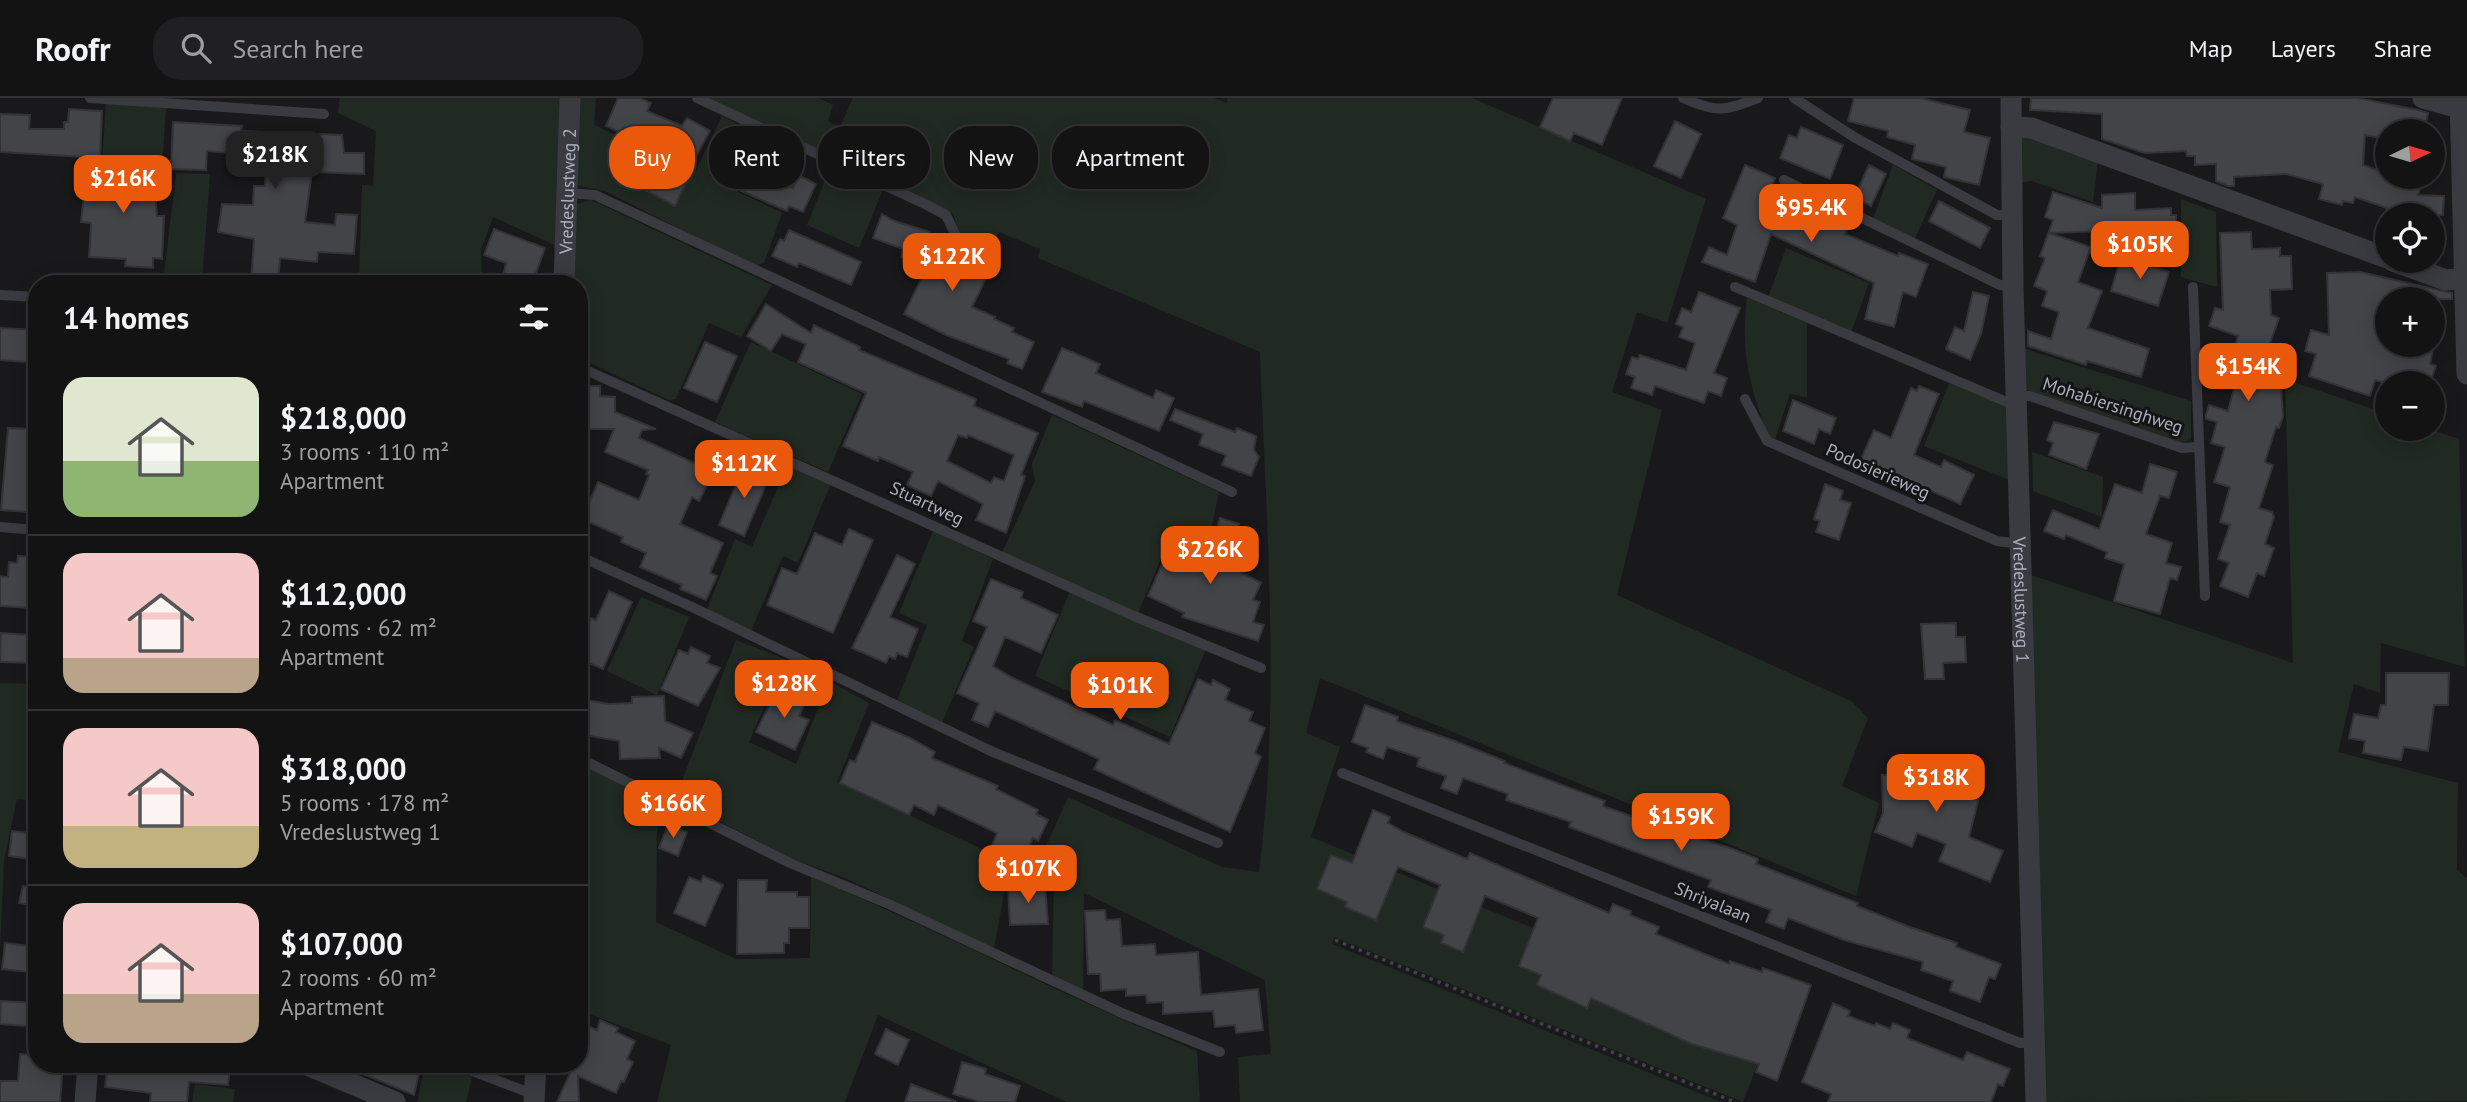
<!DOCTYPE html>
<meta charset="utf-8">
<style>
:root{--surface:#131314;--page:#202022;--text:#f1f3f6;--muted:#9d9ea0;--line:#323234;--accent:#ea580c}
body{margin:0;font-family:"PT Sans",sans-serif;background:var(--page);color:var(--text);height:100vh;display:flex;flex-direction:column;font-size:26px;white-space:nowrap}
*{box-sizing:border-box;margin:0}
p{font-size:23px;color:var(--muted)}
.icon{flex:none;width:38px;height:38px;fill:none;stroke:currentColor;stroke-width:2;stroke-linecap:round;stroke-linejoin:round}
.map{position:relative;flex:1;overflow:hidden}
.drawer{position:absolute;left:28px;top:177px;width:560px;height:798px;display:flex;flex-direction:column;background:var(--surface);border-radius:28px;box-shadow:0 4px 18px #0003,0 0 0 2px var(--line)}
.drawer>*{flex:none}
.banner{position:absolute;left:609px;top:28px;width:665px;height:63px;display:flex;gap:14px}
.needle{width:46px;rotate:85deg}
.fabs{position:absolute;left:2375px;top:21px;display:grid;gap:14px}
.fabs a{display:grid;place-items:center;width:70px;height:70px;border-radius:50%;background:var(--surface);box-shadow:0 4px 18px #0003,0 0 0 2px var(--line);font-size:35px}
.price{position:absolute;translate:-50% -60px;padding:0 16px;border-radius:14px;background:var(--accent);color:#fff;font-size:23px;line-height:46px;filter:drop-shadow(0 2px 4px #0008)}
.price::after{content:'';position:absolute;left:50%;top:42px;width:21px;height:16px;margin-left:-10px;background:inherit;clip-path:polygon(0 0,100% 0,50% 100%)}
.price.current{background:#222;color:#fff}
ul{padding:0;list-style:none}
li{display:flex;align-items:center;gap:21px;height:175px;padding:0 35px}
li+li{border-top:2px solid var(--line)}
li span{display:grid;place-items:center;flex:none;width:196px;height:140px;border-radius:21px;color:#555}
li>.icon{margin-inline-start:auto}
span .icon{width:84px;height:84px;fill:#fffc;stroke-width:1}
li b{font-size:30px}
h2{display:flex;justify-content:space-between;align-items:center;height:84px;padding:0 35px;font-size:30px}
.chip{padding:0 24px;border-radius:28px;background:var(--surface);box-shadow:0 4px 18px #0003,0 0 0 2px var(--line);font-size:24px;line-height:63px}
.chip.current{background:var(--accent);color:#fff}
header{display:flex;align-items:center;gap:42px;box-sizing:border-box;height:98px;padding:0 35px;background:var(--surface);border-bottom:2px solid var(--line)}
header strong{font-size:33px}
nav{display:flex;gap:38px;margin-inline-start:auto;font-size:24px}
.search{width:490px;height:63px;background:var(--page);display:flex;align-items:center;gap:18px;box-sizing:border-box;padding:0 24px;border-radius:28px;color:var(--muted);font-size:26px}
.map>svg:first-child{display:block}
.green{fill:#212a22}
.building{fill:#434448;stroke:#333337;stroke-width:2;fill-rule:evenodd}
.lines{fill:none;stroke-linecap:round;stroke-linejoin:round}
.path{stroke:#404247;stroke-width:3.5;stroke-dasharray:3.5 5;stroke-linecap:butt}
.lane{stroke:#3a3b40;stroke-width:10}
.street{stroke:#3a3b40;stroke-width:21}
.labels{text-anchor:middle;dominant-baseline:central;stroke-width:6;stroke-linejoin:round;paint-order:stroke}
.street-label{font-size:18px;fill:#abafbb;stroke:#141416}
</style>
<header>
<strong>Roofr</strong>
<div class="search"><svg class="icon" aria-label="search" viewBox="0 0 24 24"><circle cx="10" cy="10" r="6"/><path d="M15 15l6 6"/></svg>Search here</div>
<nav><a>Map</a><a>Layers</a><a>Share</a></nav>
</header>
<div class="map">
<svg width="2467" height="1004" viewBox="0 0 2467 1004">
<rect width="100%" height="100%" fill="#19191b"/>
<g class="green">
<path d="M340,0H564L561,150L493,119L481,152L482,185H359L362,87L373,88L376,33L338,15Z"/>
<path d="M577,0H596L594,27L695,74L722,18L747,31L720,85L782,115L764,165L754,168L605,93L580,88L574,84Z"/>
<path d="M706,0H818L833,7L828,23L840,29L853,0H1214L1227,5L1228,0H1472L1706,101L1667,225L1637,214L1612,294L1662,312L1617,497L1851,603L1868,620L1842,688L1879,705L1856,798L1320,580L1306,635L1340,649L1311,739L1772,928L1743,1004L1334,839L1332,846L1721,1004H1240L1238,959L1271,956L1265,882L1084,795L1083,894L1052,881L1054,782L1035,773L1068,699L1222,769L1259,774C1281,603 1266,426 1260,254L1038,160L1040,151L999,134L991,150L961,140L953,115Z"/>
<path d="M106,5L166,10L162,69L102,65Z"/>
<path d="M2023,37L2098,62L2093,104L2031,83L2018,85V40Z"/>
<path d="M1893,67L1937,92L1914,142L1873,121Z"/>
<path d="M830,70L882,94L859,150L807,127Z"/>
<path d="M176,75L210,76L202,185H163Z"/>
<path d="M2181,101L2216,114L2217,189L2181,179Z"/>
<path d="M591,102L772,187L741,239L709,225L676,301L669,302L579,260V186H571L577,106Z"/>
<path d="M1786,150L1869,185L1851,235L1768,200Z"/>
<path d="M1747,200L1807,225V300L1790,296L1775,341L1768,338C1750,288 1740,255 1747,200Z"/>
<path d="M751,244L862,296L828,374L715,324Z"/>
<path d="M2022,250L2191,303V341L2182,345L2032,294L2025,291Z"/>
<path d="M2285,281L2387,316V331H2429L2459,341L2465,569L2381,545L2380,595L2354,586L2338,654L2458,685L2457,772L2467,780V1003L2043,1004L2028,476L2293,565Z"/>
<path d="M1949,285L2010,309L2012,383L1924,348Z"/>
<path d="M1052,317L1219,394L1207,450L1172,435L1138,515L1002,455L1035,383L1032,366Z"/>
<path d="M34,332H37V428L29,427Z"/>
<path d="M2032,354L2103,379L2102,419L2033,393Z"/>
<path d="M788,366L831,385L798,465L783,458L751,533L706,514L735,441L752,449Z"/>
<path d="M933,433L993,461L962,543L974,549L941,627L896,605L927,527L899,515Z"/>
<path d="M1070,493L1206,551L1170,639L1035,578Z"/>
<path d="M641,499L689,519L657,597L607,573Z"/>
<path d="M37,539V703L17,701L4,762L0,852V585L33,586Z"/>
<path d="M736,542L785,561L749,644L796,666L829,583L869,605L837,684L1010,764L994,850L845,780L793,761L675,701Z"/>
<path d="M579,665L666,707L657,723L656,824L736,861L810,860L811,779C941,833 1066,900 1197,953L1200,1004H1067L878,917L845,1004H657L671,947L579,912Z"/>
<path d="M425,966H439L472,979L466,1004H417Z"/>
<path d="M195,986L235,991L233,1004H192Z"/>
</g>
<g class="building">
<path d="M618,0H639L651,5L647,13L682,28L687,20L710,33L687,75L690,76L675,108L616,76L633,40L606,28Z"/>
<path d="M1553,0H1622L1602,47L1574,35L1570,43L1540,29Z"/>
<path d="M1854,0H1920L1970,12L1964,34L1990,40L1979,87L1944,79L1946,69L1912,61L1915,47L1887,39L1888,33L1848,23Z"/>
<path d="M2031,0H2357L2418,12L2428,15L2424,33H2387V41L2365,37L2363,67L2387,75V79L2421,87L2418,97L2444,98L2443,117H2385L2387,110L2355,99L2353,105L2343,103L2342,107L2319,101L2323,86L2286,76L2234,79V88H2228L2216,83V66L2195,67V58H2187L2186,53L2145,55L2102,41V16L2030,12Z"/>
<path d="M69,11L102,13L100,60L0,54V16L30,17L29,31H64V24H68Z"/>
<path d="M1675,23L1701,36L1681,80L1654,68Z"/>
<path d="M173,24L242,28L241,33L342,37L344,55H364V76L312,74L305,124L335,127L336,116L357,117L354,156L318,154L317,164L280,160L278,186H251L254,141L218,134L222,106L253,107L254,88H265L266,58L207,53L206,72L171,71Z"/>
<path d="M1801,29L1843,47L1830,81L1780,60L1789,37L1797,40Z"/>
<path d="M750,57L763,63L758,73L793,90L798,77L816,86L803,114L789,108L787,113L723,85L734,62L745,68Z"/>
<path d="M1745,67L1775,80L1771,90L1849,128L1845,136L1898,158L1899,155L1928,166L1916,199L1903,194L1894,229L1865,221L1874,185L1771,136L1755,184L1702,164L1709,149L1727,157L1737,127L1723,120Z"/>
<path d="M1869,67L1886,76L1871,108L1854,100Z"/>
<path d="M87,68L157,73L156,106L157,118H164L162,161L153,160V170L125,168L126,161L89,159L91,125L81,124Z"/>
<path d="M2053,94L2102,110V97L2135,95V112L2171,110V117H2176L2178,151L2156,152L2155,131L2049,135L2091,149L2078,184L2102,193L2088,230L2149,251L2141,279L2087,263L2086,267L2028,248V233L2051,241L2059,214L2042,208L2047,193L2034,188L2045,160L2040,158L2053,122L2045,119Z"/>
<path d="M1939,103L1990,130L1980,150L1929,123Z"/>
<path d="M882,116L894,123L930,134L929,139L992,168L972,209L995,219L994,221L1014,230L1012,234L1034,244L1022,271L1007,265L1009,261L946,237L904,216L928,167L901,159L903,151L873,140Z"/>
<path d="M494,131L545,150L532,186H501L506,165L484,157Z"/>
<path d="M789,132L861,164L851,187L799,165L797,169L772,158L780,141L784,143Z"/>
<path d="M2251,134L2252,151L2280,150V158H2291L2292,191L2270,192L2271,217L2279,220L2267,254L2279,258L2283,318L2279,330L2276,329L2265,364L2273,367L2259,410L2272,414L2274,419L2265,446L2274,450L2264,478L2257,475L2248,499L2220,488L2229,465L2218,461L2230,427L2220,424L2230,389L2214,384L2225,349L2211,345L2217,324L2206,321V317L2209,307L2228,313L2238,275L2228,271L2238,238L2209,228L2215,210L2223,212L2220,135Z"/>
<path d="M2121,159L2169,174L2158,208L2111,193Z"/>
<path d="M2360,174L2452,195V201H2387V247H2434L2430,266L2436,268L2430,285H2385L2375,282L2370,298L2309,278L2316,256L2305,253L2311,232L2329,237L2327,175Z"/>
<path d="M1699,194L1740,210L1714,275L1727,280L1721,298L1708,293L1704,305L1655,288L1652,297L1631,290L1635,279L1626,276L1632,259L1638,261L1640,257L1686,272L1695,245L1679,239L1683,229L1676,226L1682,210L1691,214Z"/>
<path d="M1973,194L1989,198L1981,236L1970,262L1946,251L1955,229L1964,233Z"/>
<path d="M766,206L811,235L814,227L860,249L859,252L976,301L974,308L1038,335L1021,377L1025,378L1006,435L976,422L983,406L938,383L931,398L907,387L913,374L879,359L878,363L843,348L866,295L798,264L806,246L782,236L771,253L747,238ZM958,337L967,340L968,337L1014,357L1004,383L994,379L991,385L947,363Z"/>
<path d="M0,230L37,232V265L0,262Z"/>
<path d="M705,244L737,258L717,304L684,290Z"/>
<path d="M1062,250L1100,266L1096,275L1153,300L1156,292L1174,300L1159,333L1084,303L1082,309L1042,294Z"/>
<path d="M582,288H600V298L615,299V314L656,331L642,332L639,340L714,374L699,403L692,399L680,426L723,445L710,475L717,478L706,502L680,491L682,487L640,469L646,455L621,444L623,439L582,421L598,384L639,402L649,377L646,376L648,372L605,354L614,331H581Z"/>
<path d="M1919,288L1939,296L1914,357L1941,369L1944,362L1974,377L1960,406L1861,361L1874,332L1891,340L1911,290L1917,293Z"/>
<path d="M1793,302L1836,320L1830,336L1819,331L1814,346L1783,333Z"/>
<path d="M1175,311L1235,334L1237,330L1256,338L1254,352L1259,359L1251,378L1222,367L1226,357L1199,347L1203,336L1170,322Z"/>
<path d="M2054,324L2099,336L2086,371L2049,357L2053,345L2047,342Z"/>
<path d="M8,330L28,331L27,414L1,412Z"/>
<path d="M2150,366L2177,374L2169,400L2160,398L2146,436L2172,445L2166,465L2181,469L2177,482L2170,480L2160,516L2114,503L2124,466L2105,460L2107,454L2066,437L2064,441L2044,433L2053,412L2099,431L2115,386L2142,395Z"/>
<path d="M744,367L770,378L744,438L719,427Z"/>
<path d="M1825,386L1843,393L1840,402L1851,405L1839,442L1816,434L1820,423L1814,421Z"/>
<path d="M1220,420L1239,426L1226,466L1261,485L1253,502L1260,504L1253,524L1264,527L1258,543L1182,519L1184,515L1148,498L1173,441L1208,456Z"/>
<path d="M849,431L873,442L833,535L767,507L782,470L797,476L815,435L842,447Z"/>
<path d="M897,457L915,466L890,519L918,531L907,559L897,555L895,561L889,558L886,565L852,550Z"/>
<path d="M18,458L36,459L31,510L0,508V478L8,479L9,464L17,465Z"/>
<path d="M991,481L1023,494L1021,500L1058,517L1041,555L1005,539L993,568L1011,579L1113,627L1115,622L1169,646L1198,581L1211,587L1213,582L1230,591L1225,602L1253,614L1249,623L1265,630L1255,655L1261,659L1230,734L1094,671L1099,661L995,613L988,629L972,622L979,605L957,595L987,529L973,523Z"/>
<path d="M609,493L632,504L603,571L579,561V529L586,532L591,520L596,522Z"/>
<path d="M1956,525V539H1965L1966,564L1943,565L1944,581H1925L1921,526Z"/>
<path d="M1,535L30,537L28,565L0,564Z"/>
<path d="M691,549L710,558L707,565L720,570L698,608L661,591L679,552L688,556Z"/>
<path d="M2386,575H2449L2448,607H2434L2428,653L2404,649L2401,662L2363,655L2365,643L2349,640L2354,616L2378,620L2381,607H2386Z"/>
<path d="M777,591L806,604L799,618L809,622L795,652L756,634Z"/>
<path d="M664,598L665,623L693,635L681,660L659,650L660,660L620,661L619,643L579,636L581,601L609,606L632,605V599Z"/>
<path d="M1365,607L1398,619L1397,623L1452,642L1505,663L1504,665L1605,703L1603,708L1645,723L1648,716L1661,721L1659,727L1730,750L1758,761L1756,766L1858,805L1857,808L1907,828L1957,845L1956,849L2001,866L1995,881L1989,879L1980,904L1950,893L1953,883L1921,872L1923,864L1844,842L1788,820L1784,831L1766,824L1771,812L1708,789L1711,782L1569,729L1571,724L1506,702L1508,696L1463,680L1457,696L1441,690L1446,678L1417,668L1419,660L1387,649L1383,661L1366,654L1368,650L1352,644Z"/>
<path d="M872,624L910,640L935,654L932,660L998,688L996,691L1038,712L1036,716L1048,722L1038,743L1033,740L1025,757L1011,751L1008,758L991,750L997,735L938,707L934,717L914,707L909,717L840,685L850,662L855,664Z"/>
<path d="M1920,659V664L1983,684L1969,739L2003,753L1990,784L1939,763L1946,746L1917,735L1912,749L1875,734L1883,715L1882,677H1896V660Z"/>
<path d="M1373,712L1390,719L1388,725L1404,734L1467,761L1470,755L1609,815L1613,806L1631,813L1630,817L1659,829L1656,836L1729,866L1730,863L1762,874L1763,870L1811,887L1777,983L1756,974L1759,966L1692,946L1591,900L1587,910L1537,887L1541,877L1519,868L1538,820L1500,804L1485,798L1463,854L1441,845L1444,837L1423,829L1440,787L1398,769L1376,822L1345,809L1347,804L1317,791L1331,757L1352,765Z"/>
<path d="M668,727L687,734L678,758L659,750Z"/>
<path d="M12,733L37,736V762L9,758Z"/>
<path d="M703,778L723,787L705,828L674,815L689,779L701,784Z"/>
<path d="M738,782H767L766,794H797V799H809V830H789V845H784V855L737,856Z"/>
<path d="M1045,786L1048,826L1010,827L1008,788Z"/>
<path d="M23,788L37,791V808L19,805Z"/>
<path d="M1105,812L1106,822L1120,821L1122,848L1155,846L1156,857L1198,854L1201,897L1258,891L1263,932L1236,935L1235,927L1215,929L1213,913L1163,916V904L1147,905L1146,897L1126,898V891L1101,893L1100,876H1088L1085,813Z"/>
<path d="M5,845L37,849V875L2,871Z"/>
<path d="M1,903L37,905V929L0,926Z"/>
<path d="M1833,905L1850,913L1848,918L1875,928L1876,925L1890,931L1893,925L1910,932L1907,940L1963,962L1967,954L2010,971L2003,988L1998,986L1991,1004H1828L1831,996L1802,984Z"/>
<path d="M600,922L618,930L616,934L635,943L627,961L633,964L624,984L621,983L616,995L578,978L579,1004H557L570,975L549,966H579V924L597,932Z"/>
<path d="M886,931L909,942L898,967L875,956Z"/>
<path d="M20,956L37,957V966H63L60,1004H0V983H18Z"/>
<path d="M962,964L986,971L985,976L1020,988L1015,1004H981L953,996Z"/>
<path d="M108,966H231L228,987L189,984L187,1004H150L151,995L105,989Z"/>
<path d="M421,966L414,997L341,967V966Z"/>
<path d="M911,986L955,1003V1004H905Z"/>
</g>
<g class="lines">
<path class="path" d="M1335,842L1735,1004"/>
<g class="lane">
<path d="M90,0L324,16"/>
<path d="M697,0L927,107L946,117L956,138"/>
<path d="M1683,0C1717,15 1724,13 1758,0"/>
<path d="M1794,0L1854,39L1997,117H2012"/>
<path d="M1784,82L2000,187L2013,188"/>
<path d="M567,95L595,97L1232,394"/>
<path d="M1735,189L2007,304H2017"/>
<path d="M2193,189L2205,498"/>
<path d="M0,197L37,199"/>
<path d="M579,269L1134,518L1261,570"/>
<path d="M2017,298H2030L2182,350L2198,349"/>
<path d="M1745,301L1767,343L1997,443L2021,446"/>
<path d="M0,429L37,432"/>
<path d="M579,458L692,509L993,654L1218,745"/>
<path d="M579,660L790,765L891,807L1124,916L1220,954"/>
<path d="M1342,675L2020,945L2034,944"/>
<path d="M454,966L525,993H535"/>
</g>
<g class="street">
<path id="s1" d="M2011,0L2013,188L2036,1004"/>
<path d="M2423,0L2460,10"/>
<path d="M2460,0L2467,276"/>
<path d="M2011,29L2032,30L2387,160"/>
<path d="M2393,163L2446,182L2465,180"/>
<path id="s2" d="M564,186L570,0"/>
<path d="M305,966L395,1004"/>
<path d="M85,1004L88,966"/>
<path d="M534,1004L536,966"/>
</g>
</g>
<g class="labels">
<g class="street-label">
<text stroke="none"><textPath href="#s2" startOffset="93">Vredeslustweg 2</textPath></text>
<text transform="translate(2113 307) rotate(18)">Mohabiersinghweg</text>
<text transform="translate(1878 373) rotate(24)">Podosierieweg</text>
<text transform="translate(927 405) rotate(25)">Stuartweg</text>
<text stroke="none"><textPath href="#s1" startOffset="502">Vredeslustweg 1</textPath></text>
<text transform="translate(1713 804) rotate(22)">Shriyalaan</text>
</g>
</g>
</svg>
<div class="fabs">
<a><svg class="needle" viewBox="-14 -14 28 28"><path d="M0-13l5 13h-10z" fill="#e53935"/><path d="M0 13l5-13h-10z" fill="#9d9ea0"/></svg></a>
<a><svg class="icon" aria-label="locate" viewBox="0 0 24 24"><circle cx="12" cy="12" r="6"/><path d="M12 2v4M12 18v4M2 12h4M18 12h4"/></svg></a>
<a>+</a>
<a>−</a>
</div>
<b class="price current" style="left:275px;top:93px">$218K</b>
<b class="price" style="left:123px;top:117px">$216K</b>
<b class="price" style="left:1811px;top:146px">$95.4K</b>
<b class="price" style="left:2140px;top:183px">$105K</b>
<b class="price" style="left:952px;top:195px">$122K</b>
<b class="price" style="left:2248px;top:305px">$154K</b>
<b class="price" style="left:744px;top:402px">$112K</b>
<b class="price" style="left:1210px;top:488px">$226K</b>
<b class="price" style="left:784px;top:622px">$128K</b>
<b class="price" style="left:1120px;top:624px">$101K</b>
<b class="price" style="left:1936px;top:716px">$318K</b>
<b class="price" style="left:673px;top:742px">$166K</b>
<b class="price" style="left:1681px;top:755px">$159K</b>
<b class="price" style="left:1028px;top:807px">$107K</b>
<div class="banner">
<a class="chip current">Buy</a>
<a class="chip">Rent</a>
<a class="chip">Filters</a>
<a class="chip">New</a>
<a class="chip">Apartment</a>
</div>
<section class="drawer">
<h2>14 homes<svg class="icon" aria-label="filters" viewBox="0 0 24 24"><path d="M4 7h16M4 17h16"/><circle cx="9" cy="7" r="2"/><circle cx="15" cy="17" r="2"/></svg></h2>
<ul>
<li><span style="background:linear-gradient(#dfe7d0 60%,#8fb573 0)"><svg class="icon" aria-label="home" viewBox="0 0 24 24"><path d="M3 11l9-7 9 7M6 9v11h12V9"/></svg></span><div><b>$218,000</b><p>3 rooms · 110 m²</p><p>Apartment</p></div></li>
<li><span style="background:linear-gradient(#f6c9c9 75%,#b9a48a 0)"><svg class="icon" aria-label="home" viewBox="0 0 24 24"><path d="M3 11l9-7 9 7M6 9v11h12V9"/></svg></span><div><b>$112,000</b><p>2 rooms · 62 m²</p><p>Apartment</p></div></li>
<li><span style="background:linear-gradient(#f6c9c9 70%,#c2b280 0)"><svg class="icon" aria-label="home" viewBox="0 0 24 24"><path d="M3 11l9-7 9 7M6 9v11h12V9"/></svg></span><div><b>$318,000</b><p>5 rooms · 178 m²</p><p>Vredeslustweg 1</p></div></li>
<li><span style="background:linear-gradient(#f6c9c9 65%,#b9a48a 0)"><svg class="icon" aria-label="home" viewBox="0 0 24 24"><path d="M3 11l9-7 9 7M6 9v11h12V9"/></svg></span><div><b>$107,000</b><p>2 rooms · 60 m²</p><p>Apartment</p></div></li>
</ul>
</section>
</div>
